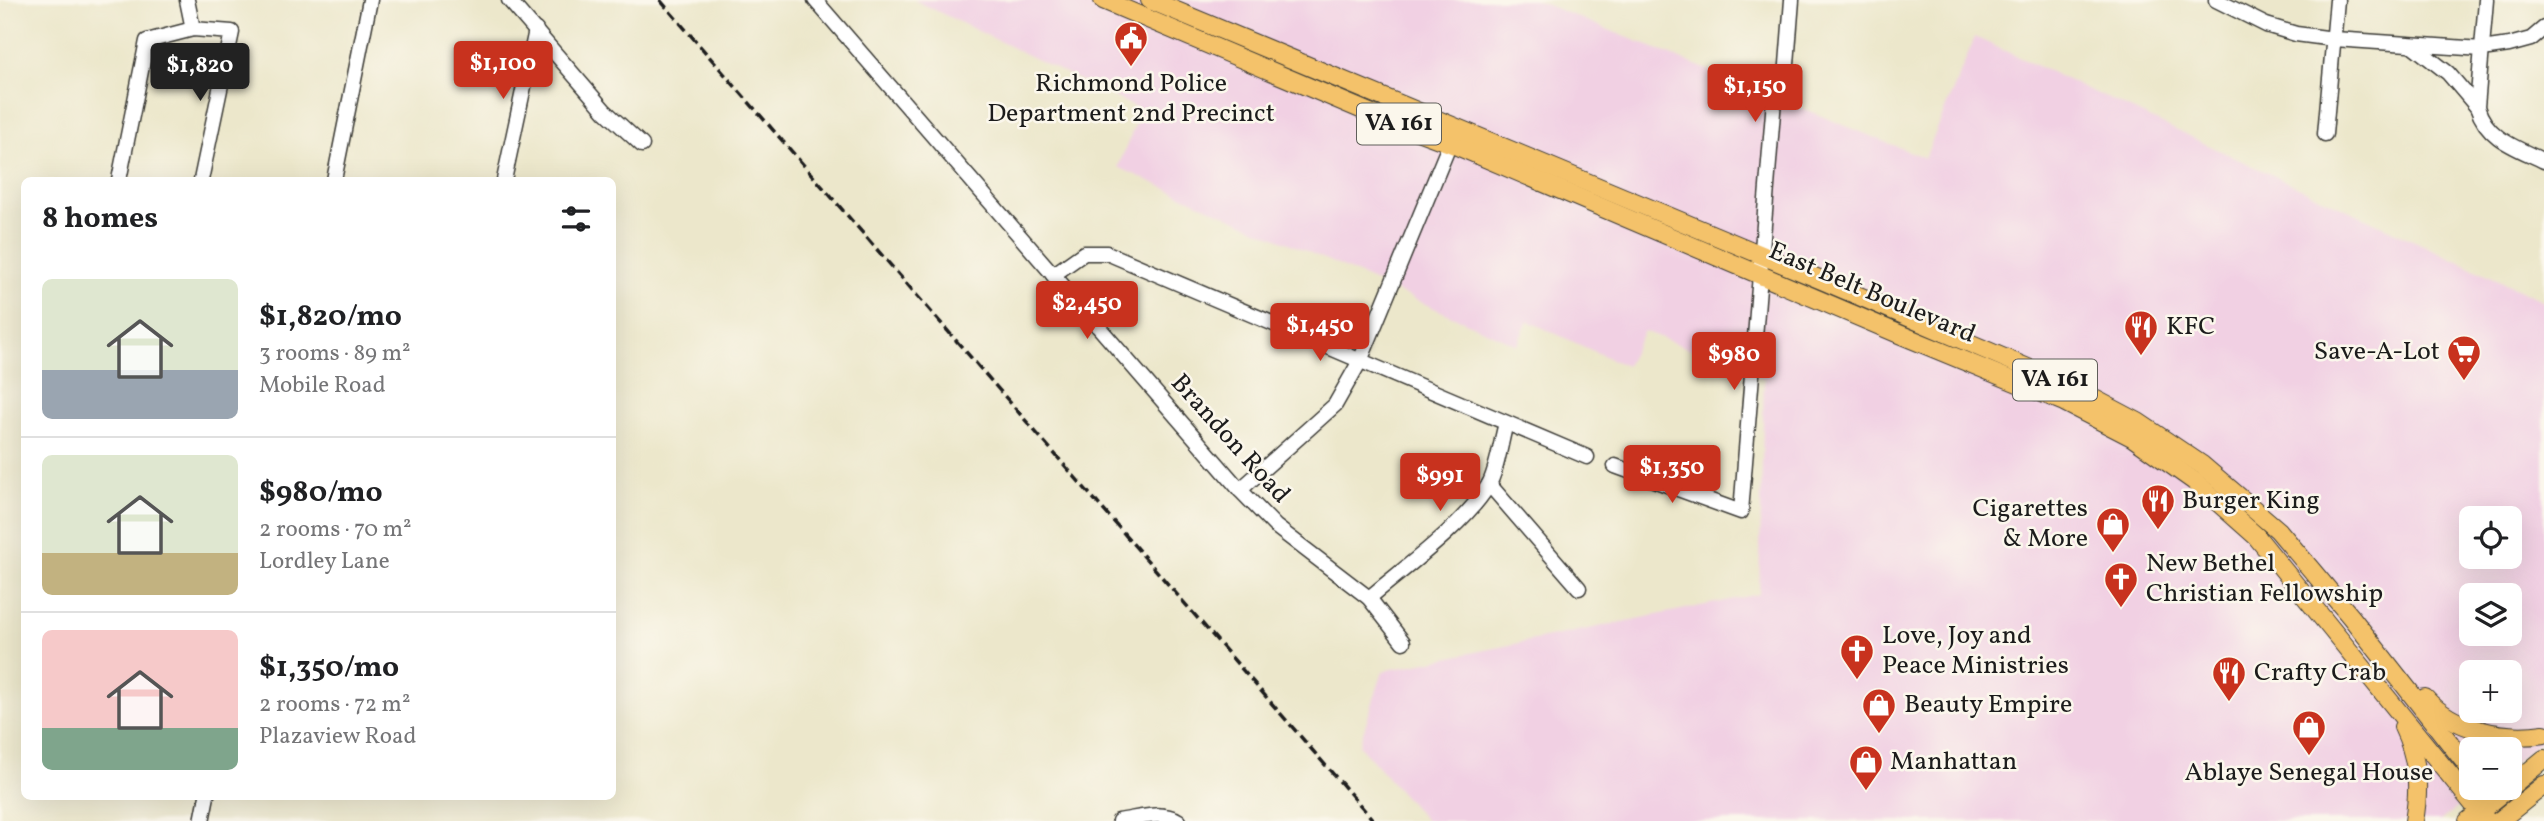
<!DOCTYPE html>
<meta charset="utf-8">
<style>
:root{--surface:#fff;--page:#f2f2f2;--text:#202124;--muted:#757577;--line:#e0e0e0;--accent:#c8321e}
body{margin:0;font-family:Vollkorn,serif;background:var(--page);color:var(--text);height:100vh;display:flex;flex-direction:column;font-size:26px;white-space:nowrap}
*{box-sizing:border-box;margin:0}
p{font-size:23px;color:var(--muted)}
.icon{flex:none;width:38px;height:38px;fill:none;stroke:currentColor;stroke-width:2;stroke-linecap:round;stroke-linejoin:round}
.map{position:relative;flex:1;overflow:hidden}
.sheet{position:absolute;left:21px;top:177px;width:595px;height:623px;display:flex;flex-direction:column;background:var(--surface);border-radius:10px;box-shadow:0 7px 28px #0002}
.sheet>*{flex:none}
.fabs{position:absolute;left:2459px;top:506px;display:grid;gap:14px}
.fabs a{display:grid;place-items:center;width:63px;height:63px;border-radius:10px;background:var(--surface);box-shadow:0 7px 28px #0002;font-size:35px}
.price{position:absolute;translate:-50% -60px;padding:0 16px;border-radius:7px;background:var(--accent);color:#fff;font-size:23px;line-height:46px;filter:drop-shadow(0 2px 4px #0008)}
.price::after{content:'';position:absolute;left:50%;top:42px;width:21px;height:16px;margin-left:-10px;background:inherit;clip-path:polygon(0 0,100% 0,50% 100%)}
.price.selected{background:#222;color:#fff}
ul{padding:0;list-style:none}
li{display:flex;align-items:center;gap:21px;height:175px;padding:0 21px}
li+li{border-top:2px solid var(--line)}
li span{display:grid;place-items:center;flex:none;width:196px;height:140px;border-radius:10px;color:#555}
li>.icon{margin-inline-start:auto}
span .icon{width:84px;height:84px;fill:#fffc;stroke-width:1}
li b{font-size:30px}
h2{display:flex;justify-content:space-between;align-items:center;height:84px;padding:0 21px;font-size:30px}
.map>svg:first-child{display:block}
.built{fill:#f1d0e3;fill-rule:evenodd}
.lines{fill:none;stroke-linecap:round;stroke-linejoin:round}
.minor-casing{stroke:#3b3a36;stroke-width:17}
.major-casing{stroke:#3b3a36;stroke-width:20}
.minor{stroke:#fff;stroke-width:14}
.major{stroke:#f4c26a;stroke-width:18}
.rail{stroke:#1c1c1c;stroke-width:3.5;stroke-dasharray:10 5;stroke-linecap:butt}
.labels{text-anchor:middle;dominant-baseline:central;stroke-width:5;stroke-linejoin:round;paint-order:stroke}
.shield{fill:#fbf7ec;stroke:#5f5e5a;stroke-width:2}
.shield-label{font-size:24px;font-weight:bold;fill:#1c1c1c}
.poi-label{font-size:26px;fill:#1c1c1c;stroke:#fbf7ec;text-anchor:start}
.street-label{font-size:26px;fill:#1c1c1c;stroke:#fbf7ec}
</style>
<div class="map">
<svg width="2544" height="821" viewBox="0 0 2544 821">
<rect width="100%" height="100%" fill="#fbf7ec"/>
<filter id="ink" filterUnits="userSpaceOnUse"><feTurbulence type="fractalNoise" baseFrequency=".0143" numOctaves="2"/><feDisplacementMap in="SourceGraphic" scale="14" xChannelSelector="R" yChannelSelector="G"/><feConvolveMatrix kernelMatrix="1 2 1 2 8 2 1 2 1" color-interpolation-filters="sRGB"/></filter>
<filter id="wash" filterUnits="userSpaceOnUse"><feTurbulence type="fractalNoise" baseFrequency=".00686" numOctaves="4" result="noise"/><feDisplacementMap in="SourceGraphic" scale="28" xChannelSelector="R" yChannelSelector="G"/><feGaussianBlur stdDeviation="1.57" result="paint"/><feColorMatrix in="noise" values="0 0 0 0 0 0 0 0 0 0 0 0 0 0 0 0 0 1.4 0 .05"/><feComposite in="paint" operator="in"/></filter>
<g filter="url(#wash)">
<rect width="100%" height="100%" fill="#ece7cb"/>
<path class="built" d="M914,0H1535L1925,158L1975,37L2544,301V739L2510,766V749H2471V788H2483L2440,821H1426L1359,745L1383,671L1759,594L1764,378L1644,331L1626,366L1528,321L1517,345L1118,167L1141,110ZM2471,518H2510V556H2471ZM2471,595H2510V634H2471ZM2471,672H2510V710H2471Z"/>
</g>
<g filter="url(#ink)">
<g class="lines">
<g class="minor-casing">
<g id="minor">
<path d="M187,0L193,29"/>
<path d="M509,0L605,111L642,145"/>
<path d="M815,0L1240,490L1275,526L1369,598L1403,642"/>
<path d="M2216,0L2266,25L2296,34L2334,39L2482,49L2509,45L2531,39L2544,28"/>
<path d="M2486,0L2477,107C2487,139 2515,147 2544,161"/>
<path d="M2412,45L2448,73L2477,107"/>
<path d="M2325,134L2337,0"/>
<path d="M119,180L147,41L193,29L232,32L201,180"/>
<path d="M334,180L370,0"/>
<path d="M504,180L536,30"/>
<path d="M1053,275L1084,253H1107L1587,457"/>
<path d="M1615,466L1741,512L1775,87L1786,77L1792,0"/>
<path d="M1489,484L1579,588"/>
<path d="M1240,490L1335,405L1360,361L1453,136"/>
<path d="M1369,598C1404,568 1464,525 1488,486C1497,471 1501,441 1506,423"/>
<path d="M202,821L207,796"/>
<path d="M1119,821C1139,818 1160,810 1179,821"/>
</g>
</g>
<g class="major-casing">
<g id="major">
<path d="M1103,0L1377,116L1450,143L1899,334L2064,402L2132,437L2194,481L2256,536L2487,821"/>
<path d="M1150,0L1824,281L2070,386L2138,422L2202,465L2278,530L2351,617L2471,770"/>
<path d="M2425,698C2453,730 2503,740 2544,734"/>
<path d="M2403,727C2418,758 2420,787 2414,821"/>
<path d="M2510,787L2544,759"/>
<path d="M2468,821L2509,788"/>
<path d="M2499,821L2544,785"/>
</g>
</g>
<use href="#minor" class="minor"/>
<use href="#major" class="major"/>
<path class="rail" d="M660,0L1374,821"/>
</g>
</g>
<defs>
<g id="civic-pin" transform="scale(1.75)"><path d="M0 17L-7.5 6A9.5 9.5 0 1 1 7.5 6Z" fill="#c8321e" stroke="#fbf7ec"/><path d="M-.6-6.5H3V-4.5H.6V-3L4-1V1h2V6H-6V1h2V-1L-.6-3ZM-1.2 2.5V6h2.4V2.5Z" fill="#fff"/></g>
<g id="restaurant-pin" transform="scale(1.75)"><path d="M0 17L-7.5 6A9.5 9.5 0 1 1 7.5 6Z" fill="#c8321e" stroke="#fbf7ec"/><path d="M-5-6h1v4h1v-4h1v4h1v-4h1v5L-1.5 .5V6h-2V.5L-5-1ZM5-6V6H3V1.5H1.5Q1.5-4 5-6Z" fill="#fff"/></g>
<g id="supermarket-pin" transform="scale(1.75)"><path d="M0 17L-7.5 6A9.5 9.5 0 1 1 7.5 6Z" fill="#c8321e" stroke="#fbf7ec"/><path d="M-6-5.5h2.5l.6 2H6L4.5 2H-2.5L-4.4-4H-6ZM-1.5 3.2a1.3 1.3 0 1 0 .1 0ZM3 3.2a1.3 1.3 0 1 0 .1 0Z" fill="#fff"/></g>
<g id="shop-pin" transform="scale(1.75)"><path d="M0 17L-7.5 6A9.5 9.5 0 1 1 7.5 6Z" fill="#c8321e" stroke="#fbf7ec"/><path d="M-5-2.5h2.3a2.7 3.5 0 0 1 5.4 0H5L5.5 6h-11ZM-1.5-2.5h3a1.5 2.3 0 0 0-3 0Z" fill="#fff"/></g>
<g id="church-pin" transform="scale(1.75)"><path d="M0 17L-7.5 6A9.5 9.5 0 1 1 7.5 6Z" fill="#c8321e" stroke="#fbf7ec"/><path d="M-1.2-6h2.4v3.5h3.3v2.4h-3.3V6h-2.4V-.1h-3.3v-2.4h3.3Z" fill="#fff"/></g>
</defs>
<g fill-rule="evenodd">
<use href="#civic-pin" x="1131" y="38"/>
<use href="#restaurant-pin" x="2141" y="327"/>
<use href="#supermarket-pin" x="2464" y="352"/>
<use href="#restaurant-pin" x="2158" y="501"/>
<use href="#shop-pin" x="2113" y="524"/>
<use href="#church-pin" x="2121" y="579"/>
<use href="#church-pin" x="1857" y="651"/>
<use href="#restaurant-pin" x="2229" y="673"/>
<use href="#shop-pin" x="1879" y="705"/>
<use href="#shop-pin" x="2309" y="727"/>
<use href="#shop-pin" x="1866" y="762"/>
</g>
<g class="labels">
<g class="shield">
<rect x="1357" y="103.5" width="84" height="41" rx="5"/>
<rect x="2013" y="359.5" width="84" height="41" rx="5"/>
</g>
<g class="shield-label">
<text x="1399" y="124">VA 161</text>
<text x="2055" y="380">VA 161</text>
</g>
<g class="poi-label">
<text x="1131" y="84" text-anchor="middle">Richmond Police<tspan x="1131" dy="30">Department 2nd Precinct</tspan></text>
<text x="2166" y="327">KFC</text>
<text x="2440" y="352" text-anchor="end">Save-A-Lot</text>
<text x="2182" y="501">Burger King</text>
<text x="2088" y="509" text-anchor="end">Cigarettes<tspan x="2088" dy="30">&amp; More</tspan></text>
<text x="2146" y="564">New Bethel<tspan x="2146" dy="30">Christian Fellowship</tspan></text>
<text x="1882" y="636">Love, Joy and<tspan x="1882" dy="30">Peace Ministries</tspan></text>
<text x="2254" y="673">Crafty Crab</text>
<text x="1904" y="705">Beauty Empire</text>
<text x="1890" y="762">Manhattan</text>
<text x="2309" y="773" text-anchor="middle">Ablaye Senegal House</text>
</g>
<g class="street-label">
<text transform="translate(1872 293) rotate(23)">East Belt Boulevard</text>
<text transform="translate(1230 439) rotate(48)">Brandon Road</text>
</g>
</g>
</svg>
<div class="fabs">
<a><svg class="icon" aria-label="locate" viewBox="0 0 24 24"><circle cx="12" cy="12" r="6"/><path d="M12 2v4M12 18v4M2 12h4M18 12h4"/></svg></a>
<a><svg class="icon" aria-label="layers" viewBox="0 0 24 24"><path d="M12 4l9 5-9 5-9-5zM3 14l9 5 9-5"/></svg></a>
<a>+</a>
<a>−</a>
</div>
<b class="price" style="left:503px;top:101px">$1,100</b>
<b class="price selected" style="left:200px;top:103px">$1,820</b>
<b class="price" style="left:1755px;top:124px">$1,150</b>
<b class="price" style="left:1087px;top:341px">$2,450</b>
<b class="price" style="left:1320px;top:363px">$1,450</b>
<b class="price" style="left:1734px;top:392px">$980</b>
<b class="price" style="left:1672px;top:505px">$1,350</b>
<b class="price" style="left:1440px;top:513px">$991</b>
<section class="sheet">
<h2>8 homes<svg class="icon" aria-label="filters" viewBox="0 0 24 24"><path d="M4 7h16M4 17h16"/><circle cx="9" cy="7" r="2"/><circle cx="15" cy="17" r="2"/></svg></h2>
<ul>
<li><span style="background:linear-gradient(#dfe7d0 65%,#9aa5b1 0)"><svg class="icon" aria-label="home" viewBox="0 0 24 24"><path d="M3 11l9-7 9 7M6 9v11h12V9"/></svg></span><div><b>$1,820/mo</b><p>3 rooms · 89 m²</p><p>Mobile Road</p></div></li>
<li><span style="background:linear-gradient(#dfe7d0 70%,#c2b280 0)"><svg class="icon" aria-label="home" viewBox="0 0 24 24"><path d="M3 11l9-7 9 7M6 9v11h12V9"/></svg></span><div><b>$980/mo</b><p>2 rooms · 70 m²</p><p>Lordley Lane</p></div></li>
<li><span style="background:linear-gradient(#f6c9c9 70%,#7fa58c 0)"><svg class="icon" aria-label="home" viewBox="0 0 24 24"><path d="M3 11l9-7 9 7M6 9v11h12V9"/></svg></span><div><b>$1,350/mo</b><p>2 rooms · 72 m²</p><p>Plazaview Road</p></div></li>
</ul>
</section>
</div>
